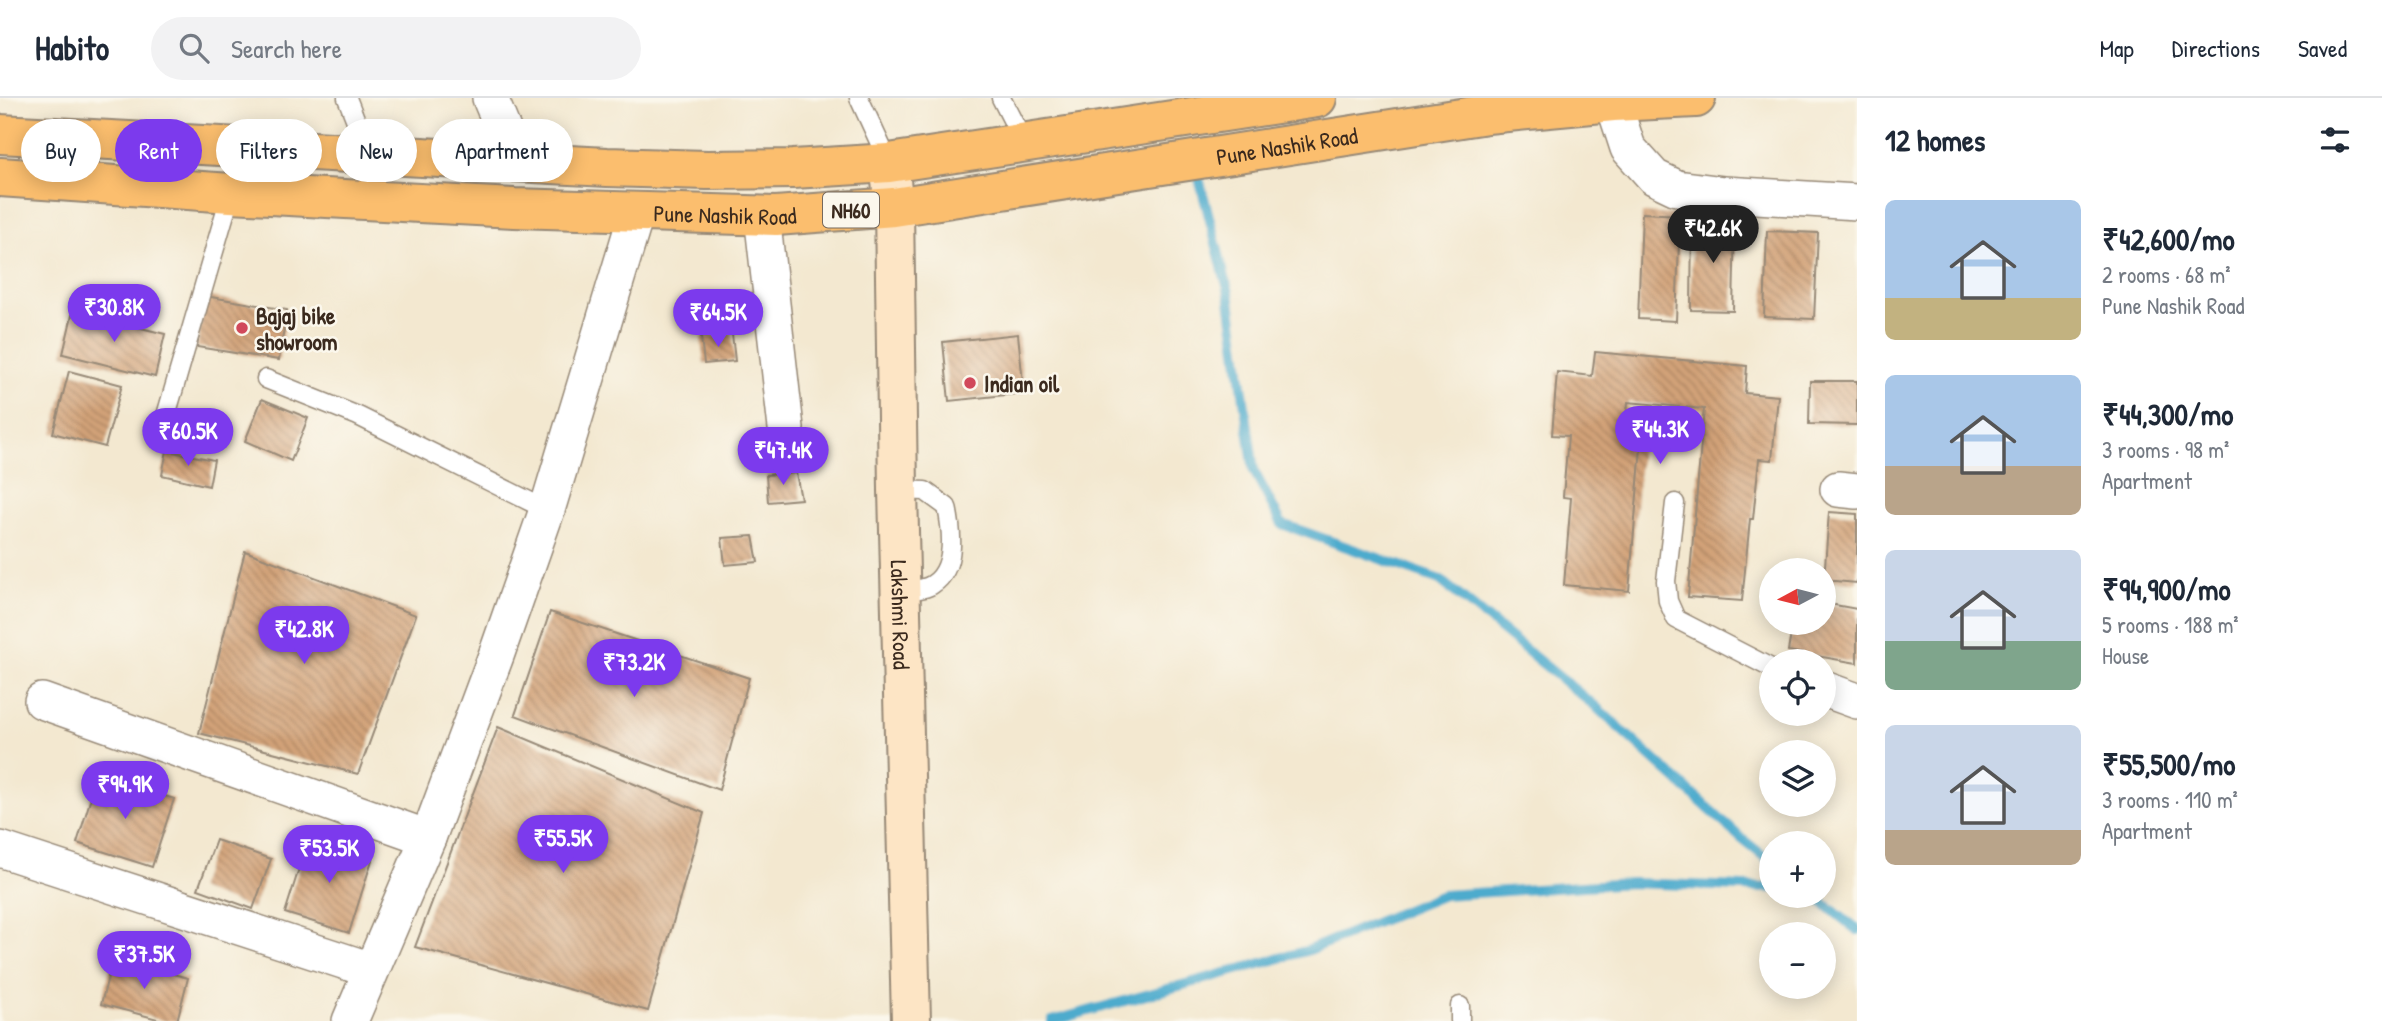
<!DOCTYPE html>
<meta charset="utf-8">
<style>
:root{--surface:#fff;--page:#f2f2f3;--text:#1f2937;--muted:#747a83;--line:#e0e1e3;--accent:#7c3aed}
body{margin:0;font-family:"Patrick Hand",sans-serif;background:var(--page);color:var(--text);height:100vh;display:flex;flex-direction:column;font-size:26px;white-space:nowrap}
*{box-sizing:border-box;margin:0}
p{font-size:23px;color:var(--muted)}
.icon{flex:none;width:38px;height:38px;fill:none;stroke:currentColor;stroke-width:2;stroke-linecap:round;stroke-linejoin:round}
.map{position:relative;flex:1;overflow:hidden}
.side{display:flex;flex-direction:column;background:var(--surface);width:525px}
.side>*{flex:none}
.hud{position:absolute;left:21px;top:21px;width:665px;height:63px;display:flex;gap:14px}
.needle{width:46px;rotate:263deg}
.tools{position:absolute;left:1759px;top:460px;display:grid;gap:14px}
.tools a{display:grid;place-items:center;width:77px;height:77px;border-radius:50%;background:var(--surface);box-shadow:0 4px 18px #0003;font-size:35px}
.price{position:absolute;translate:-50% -60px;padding:0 16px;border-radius:24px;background:var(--accent);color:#fff;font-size:23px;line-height:46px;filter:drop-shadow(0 2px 4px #0008)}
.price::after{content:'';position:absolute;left:50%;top:42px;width:21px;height:16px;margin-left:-10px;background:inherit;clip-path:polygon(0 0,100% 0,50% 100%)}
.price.current{background:#222;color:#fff}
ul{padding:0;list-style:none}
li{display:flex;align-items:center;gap:21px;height:175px;padding:0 28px}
li span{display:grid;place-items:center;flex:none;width:196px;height:140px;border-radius:10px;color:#555}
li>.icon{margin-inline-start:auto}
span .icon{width:84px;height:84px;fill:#fffc;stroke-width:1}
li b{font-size:30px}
h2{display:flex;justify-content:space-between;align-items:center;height:84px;padding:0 28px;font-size:30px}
.pill{padding:0 24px;border-radius:32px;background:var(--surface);box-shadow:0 4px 18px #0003;font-size:24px;line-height:63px}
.pill.current{background:var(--accent);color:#fff}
header{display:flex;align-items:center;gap:42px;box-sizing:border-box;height:98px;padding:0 35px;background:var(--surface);border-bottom:2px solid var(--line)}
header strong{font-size:33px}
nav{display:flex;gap:38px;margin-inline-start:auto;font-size:24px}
.search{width:490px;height:63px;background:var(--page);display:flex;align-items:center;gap:18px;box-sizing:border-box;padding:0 24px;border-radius:38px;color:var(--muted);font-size:26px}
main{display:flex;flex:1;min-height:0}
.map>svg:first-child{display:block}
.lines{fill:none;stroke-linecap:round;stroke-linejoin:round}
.stream{stroke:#4eabcd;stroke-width:10}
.building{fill:url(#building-back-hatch)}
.service-casing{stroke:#978977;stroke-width:21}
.minor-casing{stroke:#978977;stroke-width:38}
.secondary-casing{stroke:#978977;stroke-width:42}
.trunk-casing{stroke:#978977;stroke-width:42}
.service{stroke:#fff;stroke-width:18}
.minor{stroke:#fff;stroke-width:35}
.secondary{stroke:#fde5c5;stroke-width:38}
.trunk{stroke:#fbbe6e;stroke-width:38}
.poi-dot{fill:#d1495b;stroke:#fbf7ec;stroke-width:2.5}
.labels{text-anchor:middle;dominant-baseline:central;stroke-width:5;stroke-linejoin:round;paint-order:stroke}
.shield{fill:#fbf7ec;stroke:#75685c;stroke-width:2}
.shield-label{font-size:21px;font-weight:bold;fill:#3b2a1e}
.street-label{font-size:23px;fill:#3b2a1e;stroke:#fbf7ec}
.poi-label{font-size:23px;font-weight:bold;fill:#3b2a1e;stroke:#fbf7ec;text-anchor:start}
</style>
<header>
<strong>Habito</strong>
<div class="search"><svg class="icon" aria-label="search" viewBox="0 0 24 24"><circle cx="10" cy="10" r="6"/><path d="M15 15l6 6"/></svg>Search here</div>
<nav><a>Map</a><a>Directions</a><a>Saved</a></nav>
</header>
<main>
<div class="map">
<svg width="1857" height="923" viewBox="0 0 1857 923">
<defs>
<pattern id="building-back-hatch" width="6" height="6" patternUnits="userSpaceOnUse" patternTransform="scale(1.75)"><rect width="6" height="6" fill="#d2a278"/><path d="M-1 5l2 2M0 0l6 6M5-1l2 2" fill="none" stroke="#ac8462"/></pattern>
</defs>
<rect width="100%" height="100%" fill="#fbf7ec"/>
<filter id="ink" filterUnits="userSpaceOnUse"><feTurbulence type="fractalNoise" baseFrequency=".0143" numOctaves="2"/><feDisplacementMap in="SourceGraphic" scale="14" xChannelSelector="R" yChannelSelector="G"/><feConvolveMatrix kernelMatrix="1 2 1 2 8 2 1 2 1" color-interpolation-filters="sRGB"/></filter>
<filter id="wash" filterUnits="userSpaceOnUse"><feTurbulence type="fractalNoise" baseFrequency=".00686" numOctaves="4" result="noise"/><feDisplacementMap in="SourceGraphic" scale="28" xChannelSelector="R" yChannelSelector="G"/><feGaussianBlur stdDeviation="1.57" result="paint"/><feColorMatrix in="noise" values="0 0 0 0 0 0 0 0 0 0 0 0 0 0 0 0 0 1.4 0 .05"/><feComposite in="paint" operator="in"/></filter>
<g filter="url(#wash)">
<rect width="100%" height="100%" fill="#f3e8d0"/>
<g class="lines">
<g class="stream">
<path d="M1196,69L1229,195L1254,373L1282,426L1440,482L1596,609L1741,740L1771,764"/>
<path d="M1815,798L1857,832"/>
<path d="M1052,923L1309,852L1443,797L1631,785L1771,790"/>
</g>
</g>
<g id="blocks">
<g class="building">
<path d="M1642,115L1680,117L1676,223L1638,221Z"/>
<path d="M1692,122L1735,123L1733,213L1691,212Z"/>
<path d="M1767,133L1818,135L1814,221L1764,219Z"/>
<path d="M205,198L287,212L279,262L197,249Z"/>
<path d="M73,213L165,236L155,279L63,256Z"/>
<path d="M732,236L735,263L704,266L701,239Z"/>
<path d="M1018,236L1024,295L949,303L943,244Z"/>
<path d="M1595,254L1747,268L1745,295L1778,298L1772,362L1759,361L1753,421H1750L1742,503L1688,499L1704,311L1628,304L1625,335L1642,337L1629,493L1564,487L1571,400L1563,399L1568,338L1552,337L1557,274L1592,278Z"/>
<path d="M69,273L122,287L105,349L53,335Z"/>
<path d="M1810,283H1857V327L1809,326Z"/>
<path d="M262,301L308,320L291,363L245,343Z"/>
<path d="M167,353L214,362L209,388L162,377Z"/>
<path d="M796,375L801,401L768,404L766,377Z"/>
<path d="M1829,414L1857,416V485L1824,482Z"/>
<path d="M753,438L758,464L725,467L722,440Z"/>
<path d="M245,453L416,517L358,676L199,635Z"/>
<path d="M1824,505L1857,511V565L1788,553L1793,525H1824Z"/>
<path d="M550,514L749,580L719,692L515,617Z"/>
<path d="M498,629L704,715L648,913L415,849Z"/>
<path d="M98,677L174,701L152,769L77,745Z"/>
<path d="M309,739L373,759L349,835L285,815Z"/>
<path d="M216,742L271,761L253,811L198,791Z"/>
<path d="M113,860L188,880L177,923H165L101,906Z"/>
</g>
</g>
</g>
<g filter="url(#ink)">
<use href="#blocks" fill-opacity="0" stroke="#978977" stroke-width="2"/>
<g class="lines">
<g class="service-casing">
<g id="service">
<path d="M347,0L369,56"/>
<path d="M859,0L889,65"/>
<path d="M1001,0L1024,45"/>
<path d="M266,281L358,318L547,412"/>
<path d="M165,321L231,95"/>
<path d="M898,392L925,393L947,409C952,433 957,470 933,486C925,492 910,492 900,494"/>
<path d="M1675,405L1666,483L1668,503L1676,521L1771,570"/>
<path d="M1460,908V923"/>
</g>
</g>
<g class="minor-casing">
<g id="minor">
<path d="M490,0L516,63"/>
<path d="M1613,4L1628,50L1654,79L1677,90L1724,96L1857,104"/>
<path d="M762,117L786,330"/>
<path d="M1838,391L1857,393"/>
<path d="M1824,591L1857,603"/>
<path d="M42,603L428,740"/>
<path d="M0,751L371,872"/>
<path d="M350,923L428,740L497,555L547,412L637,114"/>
</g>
</g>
<g class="secondary-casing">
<g id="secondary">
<path id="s1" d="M889,65L894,109L898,392L911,923"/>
</g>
</g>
<g class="trunk-casing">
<g id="trunk">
<path d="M0,36L607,69L707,72L793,71L889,65L1317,0"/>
<path id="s2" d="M0,79L231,95L514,110L776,118L894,109L1487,16L1613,4L1696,0"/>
</g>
</g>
<use href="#service" class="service"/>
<use href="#minor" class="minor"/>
<use href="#secondary" class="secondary"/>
<use href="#trunk" class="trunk"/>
</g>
</g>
<g class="poi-dot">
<circle cx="242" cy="230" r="7"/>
<circle cx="970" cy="285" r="7"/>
</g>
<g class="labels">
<rect class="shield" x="823" y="94.5" width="56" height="35" rx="5"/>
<g class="shield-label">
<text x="851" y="112">NH60</text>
</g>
<g class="street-label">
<text stroke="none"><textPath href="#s2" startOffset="1293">Pune Nashik Road</textPath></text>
<text stroke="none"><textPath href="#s2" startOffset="726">Pune Nashik Road</textPath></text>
<text stroke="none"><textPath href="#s1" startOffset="452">Lakshmi Road</textPath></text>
</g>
<g class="poi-label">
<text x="256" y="217">Bajaj bike<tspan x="256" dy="26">showroom</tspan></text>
<text x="984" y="285">Indian oil</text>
</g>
</g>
</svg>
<div class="tools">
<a><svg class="needle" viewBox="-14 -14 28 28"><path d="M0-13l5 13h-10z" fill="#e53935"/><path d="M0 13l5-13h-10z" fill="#747a83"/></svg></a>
<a><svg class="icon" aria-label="locate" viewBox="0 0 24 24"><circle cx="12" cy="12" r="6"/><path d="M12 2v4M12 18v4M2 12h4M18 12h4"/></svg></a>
<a><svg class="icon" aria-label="layers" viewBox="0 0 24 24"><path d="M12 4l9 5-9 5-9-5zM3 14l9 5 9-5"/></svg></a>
<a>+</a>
<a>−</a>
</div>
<b class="price current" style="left:1713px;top:167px">₹42.6K</b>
<b class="price" style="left:114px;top:246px">₹30.8K</b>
<b class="price" style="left:718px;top:251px">₹64.5K</b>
<b class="price" style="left:1660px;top:368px">₹44.3K</b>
<b class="price" style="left:188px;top:370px">₹60.5K</b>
<b class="price" style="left:783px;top:389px">₹47.4K</b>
<b class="price" style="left:304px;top:568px">₹42.8K</b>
<b class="price" style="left:634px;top:601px">₹73.2K</b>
<b class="price" style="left:125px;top:723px">₹94.9K</b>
<b class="price" style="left:563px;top:777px">₹55.5K</b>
<b class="price" style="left:329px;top:787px">₹53.5K</b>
<b class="price" style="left:144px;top:893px">₹37.5K</b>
<div class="hud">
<a class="pill">Buy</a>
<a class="pill current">Rent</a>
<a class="pill">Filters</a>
<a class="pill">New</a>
<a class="pill">Apartment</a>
</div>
</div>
<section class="side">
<h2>12 homes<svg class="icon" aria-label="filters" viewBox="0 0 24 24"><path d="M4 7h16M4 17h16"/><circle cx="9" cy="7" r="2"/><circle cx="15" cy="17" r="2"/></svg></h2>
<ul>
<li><span style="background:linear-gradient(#a9c7e8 70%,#c2b280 0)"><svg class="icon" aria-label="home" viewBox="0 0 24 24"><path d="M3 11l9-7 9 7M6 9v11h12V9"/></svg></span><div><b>₹42,600/mo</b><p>2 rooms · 68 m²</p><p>Pune Nashik Road</p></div></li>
<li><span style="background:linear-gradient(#a9c7e8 65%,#b9a48a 0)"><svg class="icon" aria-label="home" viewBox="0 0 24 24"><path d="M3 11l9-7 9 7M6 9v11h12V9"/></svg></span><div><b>₹44,300/mo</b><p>3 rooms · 98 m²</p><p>Apartment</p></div></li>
<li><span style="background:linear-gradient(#c9d6e8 65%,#7fa58c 0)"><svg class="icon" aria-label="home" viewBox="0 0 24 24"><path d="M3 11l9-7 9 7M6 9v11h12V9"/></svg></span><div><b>₹94,900/mo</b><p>5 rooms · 188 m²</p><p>House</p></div></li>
<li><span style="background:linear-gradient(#c9d6e8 75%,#b9a48a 0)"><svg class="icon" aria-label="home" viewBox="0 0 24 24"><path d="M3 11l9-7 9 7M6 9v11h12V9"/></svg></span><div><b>₹55,500/mo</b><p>3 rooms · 110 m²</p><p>Apartment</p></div></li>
</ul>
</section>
</main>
